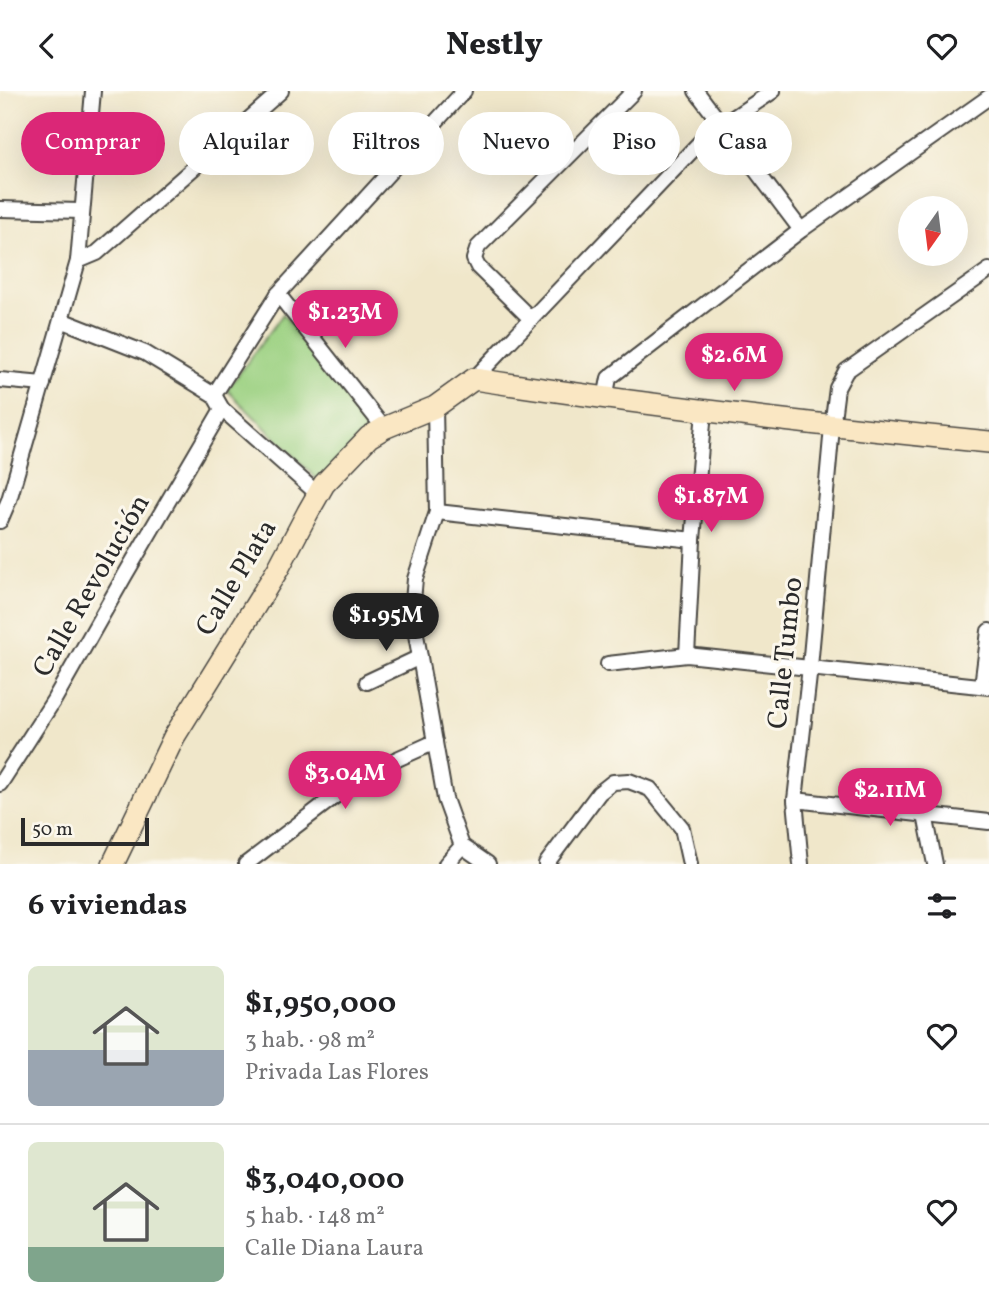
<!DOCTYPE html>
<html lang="es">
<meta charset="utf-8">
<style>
:root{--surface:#fff;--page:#f6f6f6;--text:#202124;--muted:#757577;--line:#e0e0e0;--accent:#db2777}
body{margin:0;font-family:Vollkorn,serif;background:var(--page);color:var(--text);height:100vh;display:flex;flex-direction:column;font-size:26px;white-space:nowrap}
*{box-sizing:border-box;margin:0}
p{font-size:23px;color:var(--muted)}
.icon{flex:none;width:38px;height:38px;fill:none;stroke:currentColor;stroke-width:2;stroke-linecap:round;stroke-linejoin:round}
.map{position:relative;height:773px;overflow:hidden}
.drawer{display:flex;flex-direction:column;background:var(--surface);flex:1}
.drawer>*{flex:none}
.hud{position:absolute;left:21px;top:21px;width:948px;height:63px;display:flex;gap:14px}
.needle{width:46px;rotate:194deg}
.buttons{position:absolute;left:898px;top:105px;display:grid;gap:14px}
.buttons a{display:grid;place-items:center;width:70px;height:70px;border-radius:50%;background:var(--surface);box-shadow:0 7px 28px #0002;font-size:35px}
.scale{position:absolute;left:21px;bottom:18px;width:128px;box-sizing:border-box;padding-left:7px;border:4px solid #2b2b2b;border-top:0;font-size:19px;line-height:24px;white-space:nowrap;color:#2b2b2b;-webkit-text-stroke:5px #fbf7ec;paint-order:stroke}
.price{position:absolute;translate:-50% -60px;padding:0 16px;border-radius:24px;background:var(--accent);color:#fff;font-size:23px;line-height:46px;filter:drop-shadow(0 2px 4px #0008)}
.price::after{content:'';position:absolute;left:50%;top:42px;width:21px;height:16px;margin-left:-10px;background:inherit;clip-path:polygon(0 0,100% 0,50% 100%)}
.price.selected{background:#222;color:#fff}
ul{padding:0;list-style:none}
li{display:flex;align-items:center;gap:21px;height:175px;padding:0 28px}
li+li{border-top:2px solid var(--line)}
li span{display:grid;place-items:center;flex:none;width:196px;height:140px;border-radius:10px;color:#555}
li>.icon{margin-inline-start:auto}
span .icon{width:84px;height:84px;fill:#fffc;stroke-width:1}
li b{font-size:30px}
h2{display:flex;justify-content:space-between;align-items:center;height:84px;padding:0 28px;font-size:30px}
.tag{padding:0 24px;border-radius:32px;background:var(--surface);box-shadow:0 7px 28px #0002;font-size:24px;line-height:63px}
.tag.selected{background:var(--accent);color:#fff}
header{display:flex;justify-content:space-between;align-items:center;height:91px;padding:0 28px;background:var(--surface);font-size:32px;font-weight:800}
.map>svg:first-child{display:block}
.green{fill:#9cd182;stroke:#647e56;stroke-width:2}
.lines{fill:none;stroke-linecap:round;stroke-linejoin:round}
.minor-casing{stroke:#494743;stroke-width:18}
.secondary-casing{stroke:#494743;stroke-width:24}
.minor{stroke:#fff;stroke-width:14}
.secondary{stroke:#fae7c3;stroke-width:21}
.labels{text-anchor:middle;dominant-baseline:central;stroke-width:6;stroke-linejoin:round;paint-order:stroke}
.street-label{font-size:28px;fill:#2b2b2b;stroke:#fbf7ec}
</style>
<header><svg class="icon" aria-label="back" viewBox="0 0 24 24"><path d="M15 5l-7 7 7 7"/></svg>Nestly<svg class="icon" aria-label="heart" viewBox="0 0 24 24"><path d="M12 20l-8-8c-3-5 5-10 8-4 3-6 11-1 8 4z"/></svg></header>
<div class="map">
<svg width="989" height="773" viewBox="0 0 989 773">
<rect width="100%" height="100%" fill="#fbf7ec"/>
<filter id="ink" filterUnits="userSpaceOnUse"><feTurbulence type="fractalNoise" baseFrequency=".0143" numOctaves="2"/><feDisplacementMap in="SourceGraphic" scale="14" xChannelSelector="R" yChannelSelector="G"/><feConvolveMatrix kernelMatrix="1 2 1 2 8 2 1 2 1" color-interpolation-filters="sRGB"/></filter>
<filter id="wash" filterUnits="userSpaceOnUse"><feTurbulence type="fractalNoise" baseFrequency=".00686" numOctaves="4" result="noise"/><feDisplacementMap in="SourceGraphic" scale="28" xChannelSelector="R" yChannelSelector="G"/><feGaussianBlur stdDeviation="1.57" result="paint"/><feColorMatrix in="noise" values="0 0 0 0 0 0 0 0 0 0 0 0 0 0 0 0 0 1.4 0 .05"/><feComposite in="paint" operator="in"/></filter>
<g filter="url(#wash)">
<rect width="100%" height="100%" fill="#f0e7ca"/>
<path class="green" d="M283,223L373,333L321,392L227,299Z"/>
</g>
<g filter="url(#ink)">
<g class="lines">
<g class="minor-casing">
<g id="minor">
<path d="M696,0L801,139"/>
<path d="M0,118L81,120"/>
<path d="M78,170L97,162L281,0"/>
<path d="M278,203L384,337"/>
<path d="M531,228L478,176L474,168L478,156L634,0"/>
<path d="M61,229L145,262L214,304L222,318L319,404"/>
<path d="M474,288L705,46L773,0"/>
<path d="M0,289L43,293"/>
<path d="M214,304L278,203L464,0"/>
<path d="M605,308L609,287L801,139L989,6"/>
<path d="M435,316L437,421L415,488L412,521L445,708L462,755L488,773"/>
<path d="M437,421L693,449"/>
<path d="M0,430L9,409L78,170L93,0"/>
<path d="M687,564L693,449L704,320"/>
<path d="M608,573L687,564L989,596"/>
<path d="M367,591L420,566"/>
<path d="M982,595L989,540"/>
<path d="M0,693L54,609L125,484L222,318"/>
<path d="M795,709L989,731"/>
<path d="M925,724L935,773"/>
<path d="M246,773L364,683L435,651"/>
<path d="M446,773L462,755"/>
<path d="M546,773L599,702L613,691L629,690L650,698L682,737L690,773"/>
<path d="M801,773L795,709L810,576L832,336L837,297L846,280L989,179"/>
</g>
</g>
<g class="secondary-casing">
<path id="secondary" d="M113,773L174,646L278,478L308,421L324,393L369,346L384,337L435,316L474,288C645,314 817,334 989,351"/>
</g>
<use href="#minor" class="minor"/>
<use href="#secondary" class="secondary"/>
</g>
</g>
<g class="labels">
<g class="street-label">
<text transform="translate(237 487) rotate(-59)">Calle Plata</text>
<text transform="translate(92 495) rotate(-60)">Calle Revolución</text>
<text transform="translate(786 562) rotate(-84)">Calle Tumbo</text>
</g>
</g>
</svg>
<div class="buttons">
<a><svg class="needle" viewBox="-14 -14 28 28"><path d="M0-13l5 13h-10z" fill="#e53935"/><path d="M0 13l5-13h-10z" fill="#757577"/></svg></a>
</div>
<div class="scale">50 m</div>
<b class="price" style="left:345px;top:259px">$1.23M</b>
<b class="price" style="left:734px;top:302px">$2.6M</b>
<b class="price" style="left:711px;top:443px">$1.87M</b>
<b class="price selected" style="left:386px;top:562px">$1.95M</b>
<b class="price" style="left:345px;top:720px">$3.04M</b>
<b class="price" style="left:890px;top:737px">$2.11M</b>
<div class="hud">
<a class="tag selected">Comprar</a>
<a class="tag">Alquilar</a>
<a class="tag">Filtros</a>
<a class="tag">Nuevo</a>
<a class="tag">Piso</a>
<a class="tag">Casa</a>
</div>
</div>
<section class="drawer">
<h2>6 viviendas<svg class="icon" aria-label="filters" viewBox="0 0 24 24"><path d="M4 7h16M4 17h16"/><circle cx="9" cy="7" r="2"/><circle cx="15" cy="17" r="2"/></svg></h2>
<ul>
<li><span style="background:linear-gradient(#dfe7d0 60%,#9aa5b1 0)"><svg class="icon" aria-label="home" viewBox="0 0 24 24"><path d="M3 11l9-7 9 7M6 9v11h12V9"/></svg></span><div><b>$1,950,000</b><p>3 hab. · 98 m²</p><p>Privada Las Flores</p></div><svg class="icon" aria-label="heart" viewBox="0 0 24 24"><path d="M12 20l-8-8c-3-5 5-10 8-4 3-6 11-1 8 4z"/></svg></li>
<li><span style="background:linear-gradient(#dfe7d0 75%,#7fa58c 0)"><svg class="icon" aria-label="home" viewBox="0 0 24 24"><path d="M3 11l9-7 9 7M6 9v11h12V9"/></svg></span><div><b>$3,040,000</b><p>5 hab. · 148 m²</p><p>Calle Diana Laura</p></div><svg class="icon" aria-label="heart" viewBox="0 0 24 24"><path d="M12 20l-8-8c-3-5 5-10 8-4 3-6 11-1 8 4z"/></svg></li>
</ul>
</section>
